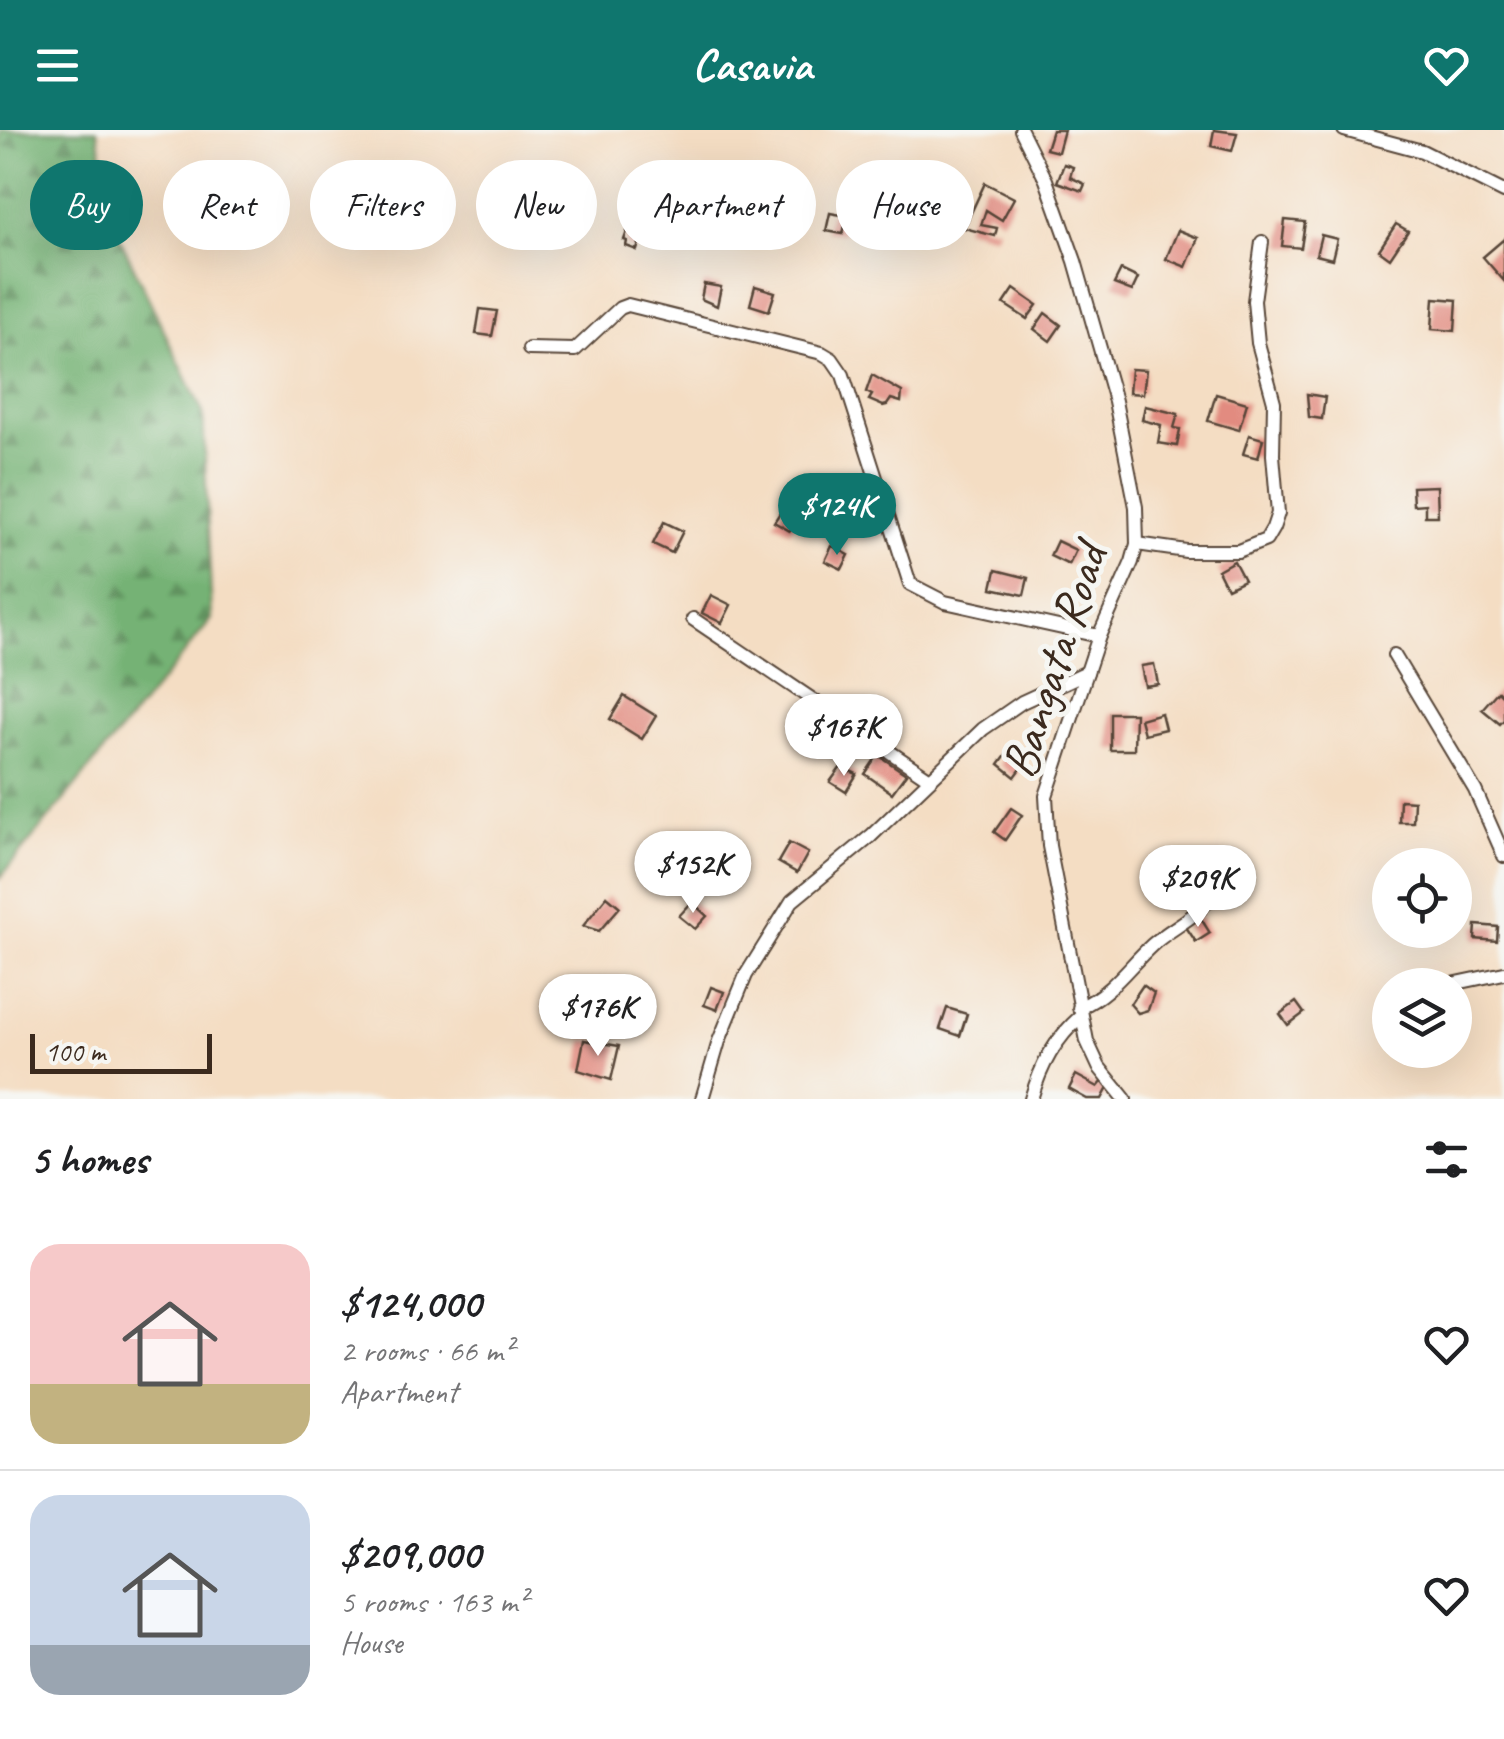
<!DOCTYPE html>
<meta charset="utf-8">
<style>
:root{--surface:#fff;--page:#f2f2f2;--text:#202124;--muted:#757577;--line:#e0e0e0;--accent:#0f766e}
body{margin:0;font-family:Caveat,sans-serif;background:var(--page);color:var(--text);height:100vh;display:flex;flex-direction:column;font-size:38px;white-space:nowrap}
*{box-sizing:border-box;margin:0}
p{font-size:32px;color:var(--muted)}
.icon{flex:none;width:55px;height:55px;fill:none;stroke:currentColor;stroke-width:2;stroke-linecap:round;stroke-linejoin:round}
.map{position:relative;height:969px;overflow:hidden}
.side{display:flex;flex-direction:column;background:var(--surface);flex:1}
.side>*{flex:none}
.top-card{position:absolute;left:30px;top:30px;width:1000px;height:90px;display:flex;gap:20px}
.controls{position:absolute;left:1372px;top:718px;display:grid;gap:20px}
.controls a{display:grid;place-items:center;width:100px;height:100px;border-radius:50%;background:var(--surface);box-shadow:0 10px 40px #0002;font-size:50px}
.scale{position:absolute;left:30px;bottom:25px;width:182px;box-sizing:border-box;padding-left:10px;border:5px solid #3b2a1e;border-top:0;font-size:28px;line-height:35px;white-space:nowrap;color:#3b2a1e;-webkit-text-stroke:8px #f6f6f2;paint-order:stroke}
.price{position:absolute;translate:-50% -85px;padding:0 22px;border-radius:35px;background:#fff;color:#222;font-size:32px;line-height:65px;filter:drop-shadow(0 2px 5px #0008)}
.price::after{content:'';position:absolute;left:50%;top:60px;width:30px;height:22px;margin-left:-15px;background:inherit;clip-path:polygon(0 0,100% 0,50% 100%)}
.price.current{background:var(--accent);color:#fff}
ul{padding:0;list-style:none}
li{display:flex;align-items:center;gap:30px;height:250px;padding:0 30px}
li+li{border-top:2px solid var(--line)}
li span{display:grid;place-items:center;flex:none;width:280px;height:200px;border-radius:30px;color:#555}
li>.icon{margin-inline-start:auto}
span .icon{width:120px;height:120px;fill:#fffc;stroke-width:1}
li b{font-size:42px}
h2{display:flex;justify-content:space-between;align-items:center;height:120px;padding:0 30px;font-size:42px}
.chip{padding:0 35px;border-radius:45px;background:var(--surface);box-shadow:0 10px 40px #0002;font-size:35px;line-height:90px}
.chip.current{background:var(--accent);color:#fff}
header{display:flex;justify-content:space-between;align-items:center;height:130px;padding:0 30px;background:var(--accent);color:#fff;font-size:45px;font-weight:700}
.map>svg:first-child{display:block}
.forest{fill:url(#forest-firs);stroke:#586e49;stroke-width:2.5}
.building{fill:#e28b80}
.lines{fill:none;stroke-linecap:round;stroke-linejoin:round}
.minor-casing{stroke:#574537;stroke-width:16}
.minor{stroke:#fff;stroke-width:12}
.labels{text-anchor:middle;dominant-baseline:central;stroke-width:10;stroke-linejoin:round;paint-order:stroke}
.street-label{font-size:50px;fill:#3b2a1e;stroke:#f6f6f2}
</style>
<header><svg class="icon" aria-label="menu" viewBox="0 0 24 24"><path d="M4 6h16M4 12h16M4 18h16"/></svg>Casavia<svg class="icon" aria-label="heart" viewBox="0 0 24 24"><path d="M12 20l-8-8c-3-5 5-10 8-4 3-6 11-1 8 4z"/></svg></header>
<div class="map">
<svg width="1504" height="969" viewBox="0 0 1504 969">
<defs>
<pattern id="forest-firs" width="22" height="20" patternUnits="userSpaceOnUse" patternTransform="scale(2.5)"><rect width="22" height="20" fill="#74b274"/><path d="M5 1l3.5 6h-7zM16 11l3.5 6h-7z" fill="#60915f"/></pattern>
</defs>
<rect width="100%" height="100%" fill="#f6f6f2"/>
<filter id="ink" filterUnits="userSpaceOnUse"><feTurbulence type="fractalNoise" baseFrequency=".01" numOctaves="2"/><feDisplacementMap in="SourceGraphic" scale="20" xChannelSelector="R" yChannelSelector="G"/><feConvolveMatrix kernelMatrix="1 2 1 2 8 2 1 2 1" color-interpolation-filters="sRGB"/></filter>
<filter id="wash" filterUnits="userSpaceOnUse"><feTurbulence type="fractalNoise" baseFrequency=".0048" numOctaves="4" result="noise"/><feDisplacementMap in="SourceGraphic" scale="40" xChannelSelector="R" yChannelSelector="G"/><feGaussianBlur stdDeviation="2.25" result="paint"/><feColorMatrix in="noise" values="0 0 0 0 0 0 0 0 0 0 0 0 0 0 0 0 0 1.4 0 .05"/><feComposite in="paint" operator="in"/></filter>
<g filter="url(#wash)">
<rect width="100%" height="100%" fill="#f4ddc3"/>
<path class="forest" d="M0,0H97L119,106L203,283L212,489L0,748Z"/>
<g id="blocks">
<g class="building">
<path d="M1052,0H1064L1058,22L1046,19Z"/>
<path d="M1214,0L1237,3L1232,21L1211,16Z"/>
<path d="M1064,34L1073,37L1070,47L1085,54L1082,61L1057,52Z"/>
<path d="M985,53L1014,68L1002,90L986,80L981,95L997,98L995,106L964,98Z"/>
<path d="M830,83L847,86L843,104L826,101Z"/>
<path d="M1285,90L1305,92L1301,118L1282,116Z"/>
<path d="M1396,94L1408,101L1390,128L1379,120Z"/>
<path d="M629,96L643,100L637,120L626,116L627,111L624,110Z"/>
<path d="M1178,100L1198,108L1186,137L1166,129Z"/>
<path d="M1321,105L1337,109L1332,129L1316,125Z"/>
<path d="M1504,109V151L1483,127Z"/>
<path d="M1121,140L1138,148L1132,161L1114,154Z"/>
<path d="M704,154L721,157L717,176L701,169Z"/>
<path d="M755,156L775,162L769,181L750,175Z"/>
<path d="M1014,159L1037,175L1027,189L1004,174Z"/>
<path d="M1434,168L1457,170L1455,201L1432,199Z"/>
<path d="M480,179L497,181L492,206L476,204Z"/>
<path d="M1045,183L1061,195L1050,211L1034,199Z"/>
<path d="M1131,239L1146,240L1143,264L1129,263Z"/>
<path d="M872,245L902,262L901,272L891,269L887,275L883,276L869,270L872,265L866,262Z"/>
<path d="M1216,264L1247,273L1239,300L1208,291Z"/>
<path d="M1307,264L1325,267L1322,289L1309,287Z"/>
<path d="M1145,276L1178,284L1174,298L1180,299L1177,316L1158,313L1161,295L1142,290Z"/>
<path d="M1249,305L1263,309L1258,328L1243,324Z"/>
<path d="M1437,356L1438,386H1425V374L1413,375L1412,357Z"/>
<path d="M783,378L799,387L790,401L774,392Z"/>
<path d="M664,392L683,401L672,423L653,414Z"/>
<path d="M1057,411L1076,420L1069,435L1050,426Z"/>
<path d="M832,416L849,425L842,439L825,431Z"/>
<path d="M1234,431L1244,450L1227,458L1218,440Z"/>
<path d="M996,440L1028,448L1024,465L992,458Z"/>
<path d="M711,465L731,475L722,493L702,483Z"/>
<path d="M1154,534L1158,554L1145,556L1141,536Z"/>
<path d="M1498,561L1504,567V590L1500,594L1482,579Z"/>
<path d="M624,566L656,586L642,609L610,589Z"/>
<path d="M1110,583H1135L1134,620H1110Z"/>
<path d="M1161,583L1165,599L1144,604L1140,589Z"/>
<path d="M1007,623L1023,636L1015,647L999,634Z"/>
<path d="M878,625L906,644L892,663L865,644Z"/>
<path d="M841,637L857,644L846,662L830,652Z"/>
<path d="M1400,670L1414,671L1413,692H1399Z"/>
<path d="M1011,678L1022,685L1005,710L994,702Z"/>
<path d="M789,713L808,723L797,743L778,732Z"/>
<path d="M607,766L620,777L599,801L583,796Z"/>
<path d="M692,772L707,786L695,799L679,786Z"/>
<path d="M1200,787L1210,803L1196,812L1186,797Z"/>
<path d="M1476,795L1498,797L1497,811L1475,809Z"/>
<path d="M1143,855L1154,863L1148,880L1138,883L1130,874Z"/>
<path d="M711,857L724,862L717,880L704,875Z"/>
<path d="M1296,872L1304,883L1288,895L1280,884Z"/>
<path d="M947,878L967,884L960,906L940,899Z"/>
<path d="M584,910L619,916L611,950L578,940Z"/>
<path d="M1076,945L1098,957L1102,952L1109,956L1102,969H1087L1069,959Z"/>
</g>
</g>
</g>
<g filter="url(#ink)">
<use href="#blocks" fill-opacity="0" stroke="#574537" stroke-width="2.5"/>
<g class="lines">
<g class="minor-casing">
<g id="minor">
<path d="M1021,0L1046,50L1075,131L1115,271L1136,377L1137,414L1132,432L1099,506L1046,666L1049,716L1087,911L1099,937L1125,969"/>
<path d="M1344,0L1422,21L1504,62"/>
<path d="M529,219L575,220L620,178L628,175L822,223L832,229L843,245L910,454L945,472L1099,506"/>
<path d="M1137,414L1186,421H1238L1266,410L1273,398L1278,383L1273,325L1274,272L1258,213L1254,171L1262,112"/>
<path d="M693,489L930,649"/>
<path d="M1394,525L1475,660L1504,726"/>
<path d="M1447,855L1504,843"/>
<path d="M1079,878C1112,863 1127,838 1152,815C1173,796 1198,788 1213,763"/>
<path d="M702,969L719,911L746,845L792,771L871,706L983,599L1022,572L1087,542"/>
<path d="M1031,969C1041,935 1055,909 1081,886"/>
</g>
</g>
<use href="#minor" class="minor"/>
</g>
</g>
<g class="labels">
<g class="street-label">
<text transform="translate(1054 531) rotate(-72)">Bangata Road</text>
</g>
</g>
</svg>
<div class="controls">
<a><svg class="icon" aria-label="locate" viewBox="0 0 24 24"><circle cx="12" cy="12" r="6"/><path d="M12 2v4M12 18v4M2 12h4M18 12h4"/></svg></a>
<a><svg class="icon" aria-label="layers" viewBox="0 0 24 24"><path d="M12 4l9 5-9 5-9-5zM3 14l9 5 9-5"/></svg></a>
</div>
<div class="scale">100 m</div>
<b class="price current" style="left:837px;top:428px">$124K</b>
<b class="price" style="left:844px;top:649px">$167K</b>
<b class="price" style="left:693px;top:786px">$152K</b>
<b class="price" style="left:1198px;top:800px">$209K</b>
<b class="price" style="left:598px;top:929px">$176K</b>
<div class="top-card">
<a class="chip current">Buy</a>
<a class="chip">Rent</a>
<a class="chip">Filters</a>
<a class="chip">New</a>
<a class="chip">Apartment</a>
<a class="chip">House</a>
</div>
</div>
<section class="side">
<h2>5 homes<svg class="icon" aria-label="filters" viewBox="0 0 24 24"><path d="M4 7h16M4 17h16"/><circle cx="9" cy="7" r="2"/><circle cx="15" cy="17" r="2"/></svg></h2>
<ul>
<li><span style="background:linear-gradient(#f6c9c9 70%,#c2b280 0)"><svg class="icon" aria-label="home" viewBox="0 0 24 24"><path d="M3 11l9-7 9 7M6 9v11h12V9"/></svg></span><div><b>$124,000</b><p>2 rooms · 66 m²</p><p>Apartment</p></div><svg class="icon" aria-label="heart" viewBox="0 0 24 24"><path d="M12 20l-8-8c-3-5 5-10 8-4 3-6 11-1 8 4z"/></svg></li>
<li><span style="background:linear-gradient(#c9d6e8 75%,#9aa5b1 0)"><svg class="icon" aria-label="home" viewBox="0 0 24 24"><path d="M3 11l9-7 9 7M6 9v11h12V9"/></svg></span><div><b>$209,000</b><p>5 rooms · 163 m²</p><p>House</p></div><svg class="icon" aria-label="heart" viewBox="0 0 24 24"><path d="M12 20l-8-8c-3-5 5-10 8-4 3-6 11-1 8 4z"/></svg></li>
</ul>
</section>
